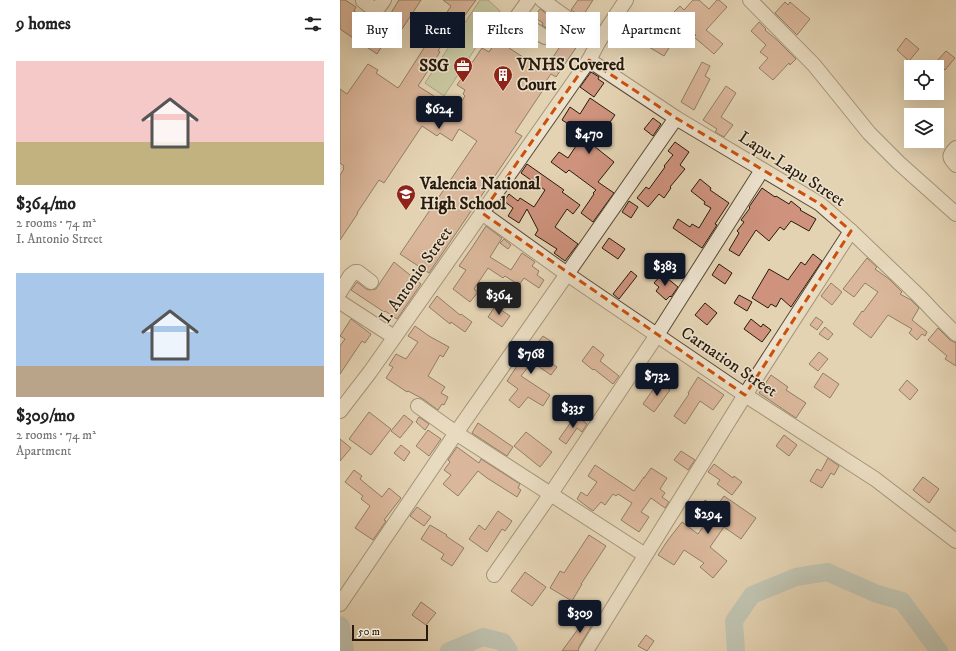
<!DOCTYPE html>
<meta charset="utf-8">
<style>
:root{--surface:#fff;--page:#f6f6f6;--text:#222;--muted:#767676;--accent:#111827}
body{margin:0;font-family:"IM FELL DW Pica",serif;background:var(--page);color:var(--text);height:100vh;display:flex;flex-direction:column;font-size:15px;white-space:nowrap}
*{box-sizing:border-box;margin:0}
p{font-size:13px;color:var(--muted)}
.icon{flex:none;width:22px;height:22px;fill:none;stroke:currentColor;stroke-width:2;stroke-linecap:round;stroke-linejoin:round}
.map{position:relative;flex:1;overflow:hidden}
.drawer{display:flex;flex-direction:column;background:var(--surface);width:340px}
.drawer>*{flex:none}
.guide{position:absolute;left:12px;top:12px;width:380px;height:36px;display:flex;gap:8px}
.fabs{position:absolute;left:564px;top:60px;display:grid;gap:8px}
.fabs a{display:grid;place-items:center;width:40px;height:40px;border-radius:0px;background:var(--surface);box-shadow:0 4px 16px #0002;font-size:20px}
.scale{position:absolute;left:12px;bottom:10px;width:76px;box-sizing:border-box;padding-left:4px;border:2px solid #281b0b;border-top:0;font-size:11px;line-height:14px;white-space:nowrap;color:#281b0b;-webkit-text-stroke:3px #ede2ce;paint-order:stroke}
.price{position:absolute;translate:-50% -34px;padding:0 9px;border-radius:4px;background:var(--accent);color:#fff;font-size:13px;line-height:26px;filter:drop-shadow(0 1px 2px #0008)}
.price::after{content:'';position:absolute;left:50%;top:24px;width:12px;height:9px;margin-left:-6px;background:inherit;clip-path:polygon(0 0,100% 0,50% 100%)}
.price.on{background:#222;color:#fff}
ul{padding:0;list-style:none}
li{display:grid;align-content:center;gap:8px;height:212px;padding:0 16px}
li span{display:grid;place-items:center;height:124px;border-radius:0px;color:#555}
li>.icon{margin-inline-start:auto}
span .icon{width:72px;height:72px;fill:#fffc;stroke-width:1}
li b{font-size:17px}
h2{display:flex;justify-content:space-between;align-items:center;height:48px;padding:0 16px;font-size:17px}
.tag{padding:0 14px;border-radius:0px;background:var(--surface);box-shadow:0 4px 16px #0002;font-size:14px;line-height:36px}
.tag.on{background:var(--accent);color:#fff}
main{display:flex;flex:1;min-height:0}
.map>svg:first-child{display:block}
.green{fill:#aebe91;stroke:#6b6c4e}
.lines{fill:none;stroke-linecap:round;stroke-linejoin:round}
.river{stroke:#99b6b7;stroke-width:18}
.building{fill:#ce927d;stroke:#281b0b}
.minor-casing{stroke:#574935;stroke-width:16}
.minor{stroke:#ede2ce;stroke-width:14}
.marked{fill:none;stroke:#cb500c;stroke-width:3;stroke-dasharray:8 5;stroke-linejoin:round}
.labels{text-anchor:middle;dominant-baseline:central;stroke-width:3;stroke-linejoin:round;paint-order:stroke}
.poi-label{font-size:17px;font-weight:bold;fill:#281b0b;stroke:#ede2ce;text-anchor:start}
.street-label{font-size:17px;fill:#281b0b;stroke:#ede2ce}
</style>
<main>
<section class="drawer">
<h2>9 homes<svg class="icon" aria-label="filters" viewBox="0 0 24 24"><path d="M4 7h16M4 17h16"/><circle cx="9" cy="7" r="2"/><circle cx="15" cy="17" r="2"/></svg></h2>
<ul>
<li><span style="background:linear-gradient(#f6c9c9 65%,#c2b280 0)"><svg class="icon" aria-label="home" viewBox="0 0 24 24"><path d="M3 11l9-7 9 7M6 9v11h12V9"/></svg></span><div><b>$364/mo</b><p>2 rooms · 74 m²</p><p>I. Antonio Street</p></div></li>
<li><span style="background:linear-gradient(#a9c7e8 75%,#b9a48a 0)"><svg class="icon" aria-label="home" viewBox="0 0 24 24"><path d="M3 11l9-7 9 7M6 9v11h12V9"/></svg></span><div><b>$309/mo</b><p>2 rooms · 74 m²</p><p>Apartment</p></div></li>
</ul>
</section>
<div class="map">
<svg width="616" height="651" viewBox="0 0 616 651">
<rect width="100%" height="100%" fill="#e4d3b3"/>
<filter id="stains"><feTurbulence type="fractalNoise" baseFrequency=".005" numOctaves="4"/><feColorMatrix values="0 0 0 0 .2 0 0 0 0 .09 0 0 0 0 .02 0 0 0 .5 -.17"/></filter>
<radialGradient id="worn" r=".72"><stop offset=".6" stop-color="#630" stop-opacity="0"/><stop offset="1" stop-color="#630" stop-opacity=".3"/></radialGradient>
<path class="green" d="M140,0H148L160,11L104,96L85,83Z"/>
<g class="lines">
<g class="river">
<path d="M0,625L1,627L5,651"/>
<path d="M109,651L143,637L163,642L169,651"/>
<path d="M396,651L394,621L412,595L456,577L487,572L537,594L562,601L599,651"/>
</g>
</g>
<g class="building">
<path d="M0,0H5L16,7L14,11L41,29L59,0H81L62,29L56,24L37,54L0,29Z"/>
<path d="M103,0H136L120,22L118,21L98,51L100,52L78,86L116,110L125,96L123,94L125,90L117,85L142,48L149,52L157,40L204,71L230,31L242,39L216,77L211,74L201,88L203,90L175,132L182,136L89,273L60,254L137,141L119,129L112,141L100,133L97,136L82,126L44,183L39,180L17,213H18L0,240V175L4,169L3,168L4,166L0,163V89L7,94L28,64L38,70L36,73L58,88V87H59L111,6Z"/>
<path d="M238,0H253L242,17L231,10Z"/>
<path d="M353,0H359L369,9L377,0H379L387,7L366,30L383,44L374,54L354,37L356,35L333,13L340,6L344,10Z"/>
<path d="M445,2L448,5L450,2L470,19L457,35L435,13Z"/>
<path d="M200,9L215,20L209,30L202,25L203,23L194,17Z"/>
<path d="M284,18L291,22L285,32L278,28Z"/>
<path d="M419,22L426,29L425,30L437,40L456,59L450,65L449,63L433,80L419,68L428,58L420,52L426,45L411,31Z"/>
<path d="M310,30L332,43L324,56L302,43Z"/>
<path d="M566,38L579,49L569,61L557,50Z"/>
<path d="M606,51L615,58L605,70L596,62Z"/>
<path d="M362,62L370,66L365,76L370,79L354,110L341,102Z"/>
<path d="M251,72L259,77L258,79L264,83L254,97L240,87Z"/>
<path d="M386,86L396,93L381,117L393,125L384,137L375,132L377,129L363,120Z"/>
<path d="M250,98L275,115L266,128L261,125L250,141L255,144L254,146L274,162L258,182L274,193L253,222L241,213L254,194L253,193L256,190L229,170L226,173L211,162L219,152L228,158L244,134L222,120L230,107L240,114Z"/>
<path d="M313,118L321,124L313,136L304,129Z"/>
<path d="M335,142L349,152L340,165L345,169L330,187L331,188L324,198L319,194L308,207L297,198L306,187L309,189L325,167L324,166L333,155L328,151Z"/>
<path d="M187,164L224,190L222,192L240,205L233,214L227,209L215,227L238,244L225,261L214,253L217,249L195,235L198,230L187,209L179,223L168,216L173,208L164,201L169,194L178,201L180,198L194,207L205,190L181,173Z"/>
<path d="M360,179L371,188L370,190L389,203L375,224L377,225L362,248L333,228L338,219L350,227L352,224L359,228L371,208L364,204L365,202L351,191Z"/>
<path d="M422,188L435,197L436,196L449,204L451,201L461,209L460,210L476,219L469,231L451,221L444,230L440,227L429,241L416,230L399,256L389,250L399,233L397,231L404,222L401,220L410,208L409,207Z"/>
<path d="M289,201L298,207L291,218L282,212Z"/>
<path d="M146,226L162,238L150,257L171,270L182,253L195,262L192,266L199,271L197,275L204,280L199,288L184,278L179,285L165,276L163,278L148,268L134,289L138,292L130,302L113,289L126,270L119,266L133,246Z"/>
<path d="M269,238L285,249L278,259L262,248Z"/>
<path d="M164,239L171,245L168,249L160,243Z"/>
<path d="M473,254L482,261L451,307L441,298L436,307L431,304L428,308L412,298L429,269L448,280L461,262L465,265Z"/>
<path d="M527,258L537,267L535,269L549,279L562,292L560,294L571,300L579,308L572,320L587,332L585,336L582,334L577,340L569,333L572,329L548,315L531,338L513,324L522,311L523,312L538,292L525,283L514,297L503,289Z"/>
<path d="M54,262L81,284L57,319L45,311L44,312L11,290L17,282L26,289L30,290L36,289Z"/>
<path d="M379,264L392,273L385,284L372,275Z"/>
<path d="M291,271L297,276L279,299L273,294Z"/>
<path d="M322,274L338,287L331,297L330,296L326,300L316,291L319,287L314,283Z"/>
<path d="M491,283L502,292L492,305L481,296Z"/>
<path d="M399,295L412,302L407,311L394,303Z"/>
<path d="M97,296L120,315L121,314L132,322L125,332L111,322L110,324L89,307Z"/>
<path d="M365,303L377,313L367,325L355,315Z"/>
<path d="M155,306L170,316L162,327L148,317Z"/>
<path d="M476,317L483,322L477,330L470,325Z"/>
<path d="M11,319L31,334L25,343L22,341L0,374V346L5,339L0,336Z"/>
<path d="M411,319L421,327L423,324L431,330L422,342L404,329Z"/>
<path d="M75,326L89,336L109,347L103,357L100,355L88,376L105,387L101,393L108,397L104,405L102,404L98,410L83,399L68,391L67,392L46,378L53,367L49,365L56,354L66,359L78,342L68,336Z"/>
<path d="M485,327L493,334L488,340L479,334Z"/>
<path d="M598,328L610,340L616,343V366L605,359L607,356L588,340Z"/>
<path d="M203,336L212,342L202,357L217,367L211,375L192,362L181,376L210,395L203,406L188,397L179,408L169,400L178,389L167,381L189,348L192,350Z"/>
<path d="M253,346L264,355L260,361L279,376L273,384L254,369L253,370L242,361Z"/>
<path d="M479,352L488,359L478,371L469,364Z"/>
<path d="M483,373L499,384L490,398L474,387Z"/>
<path d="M431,375L448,387L446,390L466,403L456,418L419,393Z"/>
<path d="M358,377L384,395L373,410L360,401L345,424L334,416L349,394L348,393Z"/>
<path d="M567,380L578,390L570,400L559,390Z"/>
<path d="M319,381L330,390L314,412L303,404Z"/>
<path d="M29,412L51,429L31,455L9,439Z"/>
<path d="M64,415L73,422L60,438L51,431Z"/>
<path d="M236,415L247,424L242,432L237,428L226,444L219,439Z"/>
<path d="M79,417L89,424L85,430L76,422Z"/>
<path d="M138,423L173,447L167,456L132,433Z"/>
<path d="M88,430L101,439L89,456L76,446Z"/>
<path d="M186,432L212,452L200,467L174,446Z"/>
<path d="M444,435L457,445L449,456L436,446Z"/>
<path d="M0,439L11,448L0,461Z"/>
<path d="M61,445L70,452L64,461L54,453Z"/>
<path d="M117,447L139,463L141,459L180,484L178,488L181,490L177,497L147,478L138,471L118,496L103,484L111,475L104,470L110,462L108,460Z"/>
<path d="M341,451L355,460L348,470L334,460Z"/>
<path d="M488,458L499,466L494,475L491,473L482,488L470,481L477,469L481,471Z"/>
<path d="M374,464L393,478L394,476L402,482L392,495L377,484L380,480L368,472Z"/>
<path d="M255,465L294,491L304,477V478L311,468L327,478L320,489L325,493L322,497L329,502L325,508L311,498L301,512L309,517L299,532L281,520L292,503L278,494L276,496L273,494L265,505L261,502L253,511L237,499L241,492L247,496L257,482L248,476Z"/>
<path d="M14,470L22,476L20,479L42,497L49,488L61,498L44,520L46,521L33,540L15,528L30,506L21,499L23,496L5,482Z"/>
<path d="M583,477L599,489L589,503L573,490Z"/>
<path d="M384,496L416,518L401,539L384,527L370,547L387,561L373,578L360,567L364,563L344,550L334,565L318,555L328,540L342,522L358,534L368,520L357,512L365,500L376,507Z"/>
<path d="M77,507L91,517L84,526L70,516Z"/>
<path d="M158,511L172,521L165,531L162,529L147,552L129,539L139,525L145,530Z"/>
<path d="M90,525L107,535L106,536L124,548L112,566L101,559L104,554L81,539Z"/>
<path d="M249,535L266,546L241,584H242L232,601L210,588L220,571L224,573Z"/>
<path d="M185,572L206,587L192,606L171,591Z"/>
<path d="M81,602L96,613L86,625L72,615Z"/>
<path d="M247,612L256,618L239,647L238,651H222L244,621L242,620Z"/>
<path d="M306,635L314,641L307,651L298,646Z"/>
</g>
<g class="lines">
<g class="minor-casing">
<g id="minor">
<path d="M189,0L176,18L205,37"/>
<path d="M202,0L259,41"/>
<path d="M410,0L474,65L496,92L529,133L559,163L616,214"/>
<path d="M23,1L36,11L44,0"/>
<path d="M249,60L336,118L480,204L511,231L580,297L596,314L616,334"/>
<path d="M616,148C608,156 609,157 616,165"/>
<path d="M142,213L227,274L405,395L535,479L616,541"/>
<path d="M0,292L10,276L15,272H18L31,282"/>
<path d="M0,302L54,337"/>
<path d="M78,406L116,433L305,555"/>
<path d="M0,411L30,372L142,213L249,60L259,41L286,0"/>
<path d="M154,575L210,495L317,335L422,170"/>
<path d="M0,604L116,433L336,118"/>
<path d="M246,651L405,395L511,231"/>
</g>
</g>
<use href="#minor" class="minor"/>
</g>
<path d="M0 0H616V651H0ZM249,60L336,118L480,204L511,231L405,395L142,213Z" fill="#e4d3b3" fill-opacity=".55" fill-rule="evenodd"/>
<path class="marked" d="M249,60L336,118L480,204L511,231L405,395L142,213Z"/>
<defs>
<g id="office-pin" transform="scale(1)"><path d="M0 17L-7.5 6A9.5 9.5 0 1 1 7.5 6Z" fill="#8f2418" stroke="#ede2ce"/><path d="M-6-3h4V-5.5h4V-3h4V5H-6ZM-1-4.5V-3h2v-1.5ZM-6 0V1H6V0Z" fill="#fff"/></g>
<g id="building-pin" transform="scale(1)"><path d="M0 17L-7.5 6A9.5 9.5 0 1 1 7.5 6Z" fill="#8f2418" stroke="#ede2ce"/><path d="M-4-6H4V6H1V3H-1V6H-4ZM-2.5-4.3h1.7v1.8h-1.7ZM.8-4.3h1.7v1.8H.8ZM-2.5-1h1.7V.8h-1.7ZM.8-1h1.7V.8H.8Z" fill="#fff"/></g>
<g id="school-pin" transform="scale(1)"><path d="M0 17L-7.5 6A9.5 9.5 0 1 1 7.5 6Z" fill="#8f2418" stroke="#ede2ce"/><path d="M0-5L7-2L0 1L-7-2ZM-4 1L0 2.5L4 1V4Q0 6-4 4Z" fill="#fff"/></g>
</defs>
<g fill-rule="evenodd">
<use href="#office-pin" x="123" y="66"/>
<use href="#building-pin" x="163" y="75"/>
<use href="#school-pin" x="66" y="194"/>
</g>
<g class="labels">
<g class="poi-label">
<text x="177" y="65">VNHS Covered<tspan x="177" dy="20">Court</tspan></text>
<text x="109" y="66" text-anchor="end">SSG</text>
<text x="80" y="184">Valencia National<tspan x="80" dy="20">High School</tspan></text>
</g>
<g class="street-label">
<text transform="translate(452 169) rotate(33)">Lapu-Lapu Street</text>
<text transform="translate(76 275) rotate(-55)">I. Antonio Street</text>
<text transform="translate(389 362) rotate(34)">Carnation Street</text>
</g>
</g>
<rect width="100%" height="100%" filter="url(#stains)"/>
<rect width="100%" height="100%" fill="url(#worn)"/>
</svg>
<div class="fabs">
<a><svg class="icon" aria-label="locate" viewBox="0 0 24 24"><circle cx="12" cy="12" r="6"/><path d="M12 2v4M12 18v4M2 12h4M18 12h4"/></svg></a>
<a><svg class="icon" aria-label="layers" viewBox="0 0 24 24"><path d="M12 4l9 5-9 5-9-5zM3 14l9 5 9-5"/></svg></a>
</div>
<div class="scale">50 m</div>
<b class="price" style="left:99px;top:130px">$624</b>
<b class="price" style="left:249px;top:155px">$470</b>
<b class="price" style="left:325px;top:287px">$383</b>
<b class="price on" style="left:159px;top:316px">$364</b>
<b class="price" style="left:191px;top:375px">$768</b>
<b class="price" style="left:317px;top:397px">$732</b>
<b class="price" style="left:233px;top:429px">$335</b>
<b class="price" style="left:368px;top:535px">$294</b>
<b class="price" style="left:240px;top:634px">$309</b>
<div class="guide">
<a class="tag">Buy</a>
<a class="tag on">Rent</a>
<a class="tag">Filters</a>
<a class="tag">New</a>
<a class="tag">Apartment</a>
</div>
</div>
</main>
